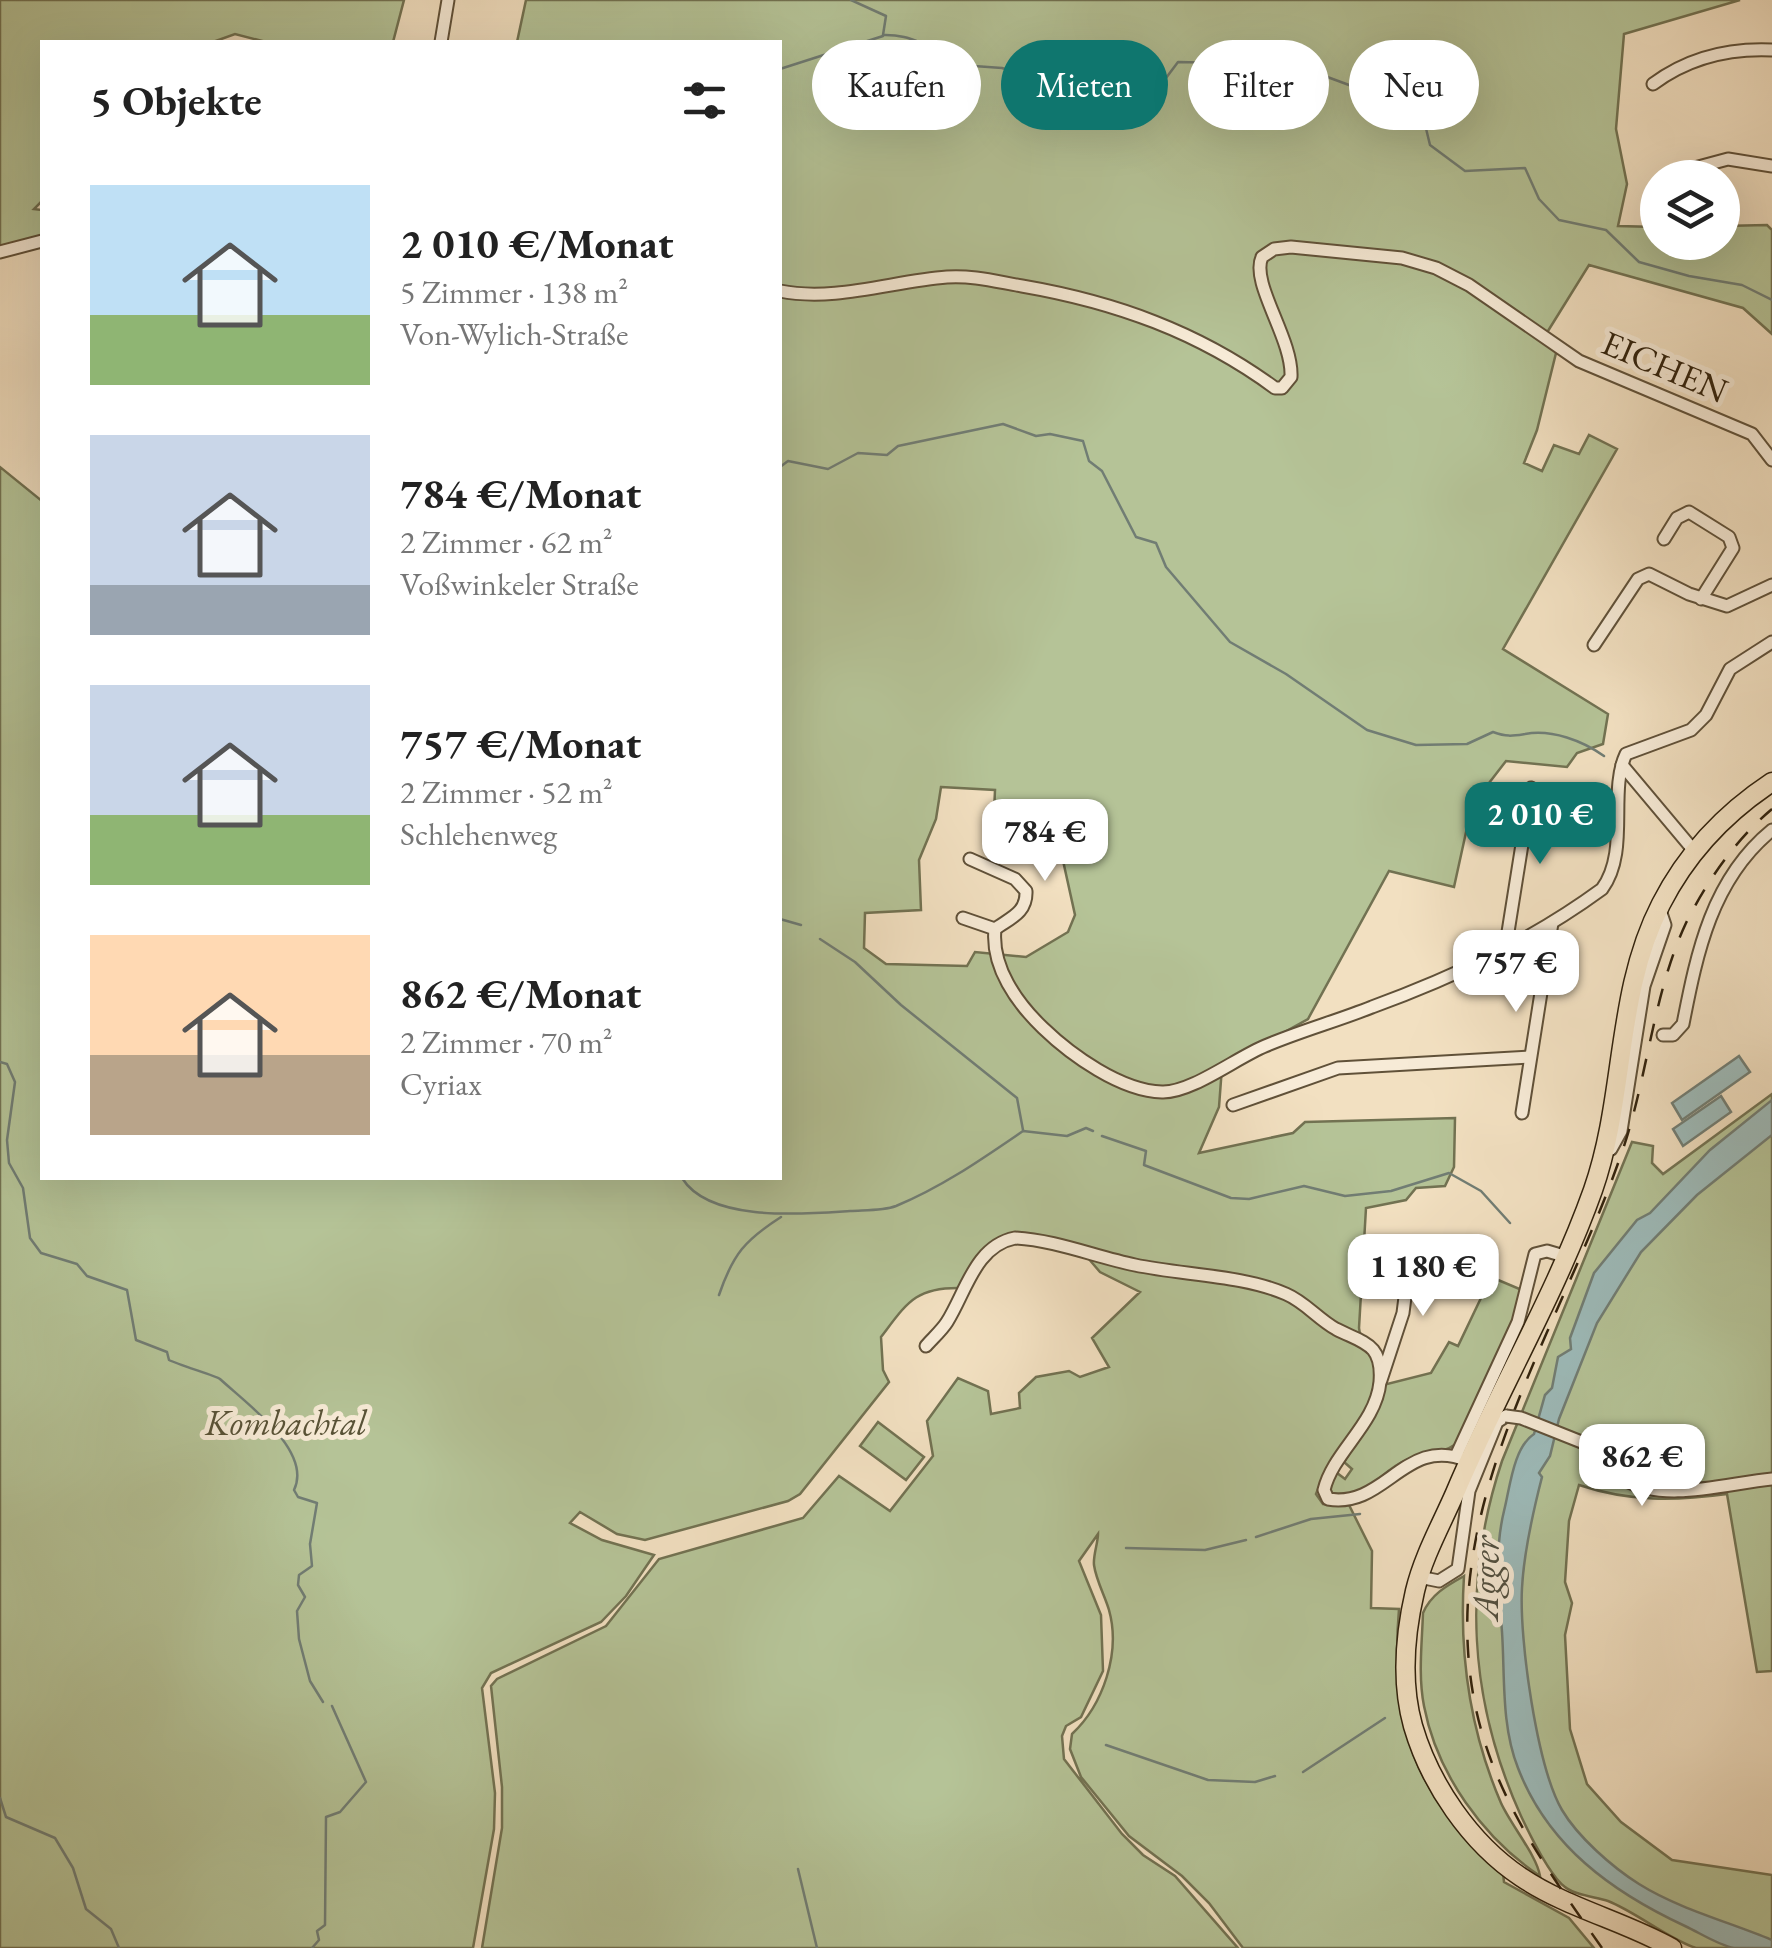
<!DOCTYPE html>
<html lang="de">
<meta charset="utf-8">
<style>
:root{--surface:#fff;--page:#f6f6f6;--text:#222;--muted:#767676;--accent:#0f766e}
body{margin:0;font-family:"EB Garamond",serif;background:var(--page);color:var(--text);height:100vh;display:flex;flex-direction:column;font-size:38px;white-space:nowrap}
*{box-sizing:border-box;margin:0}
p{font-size:32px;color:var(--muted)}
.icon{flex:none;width:55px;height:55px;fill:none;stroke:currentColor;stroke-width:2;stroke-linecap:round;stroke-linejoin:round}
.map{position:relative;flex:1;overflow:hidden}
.drawer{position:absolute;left:40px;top:40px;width:742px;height:1140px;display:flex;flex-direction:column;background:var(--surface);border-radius:0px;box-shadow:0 10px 40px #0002}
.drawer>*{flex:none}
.hud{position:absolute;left:812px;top:40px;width:808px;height:90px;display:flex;gap:20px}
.controls{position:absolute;left:1640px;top:160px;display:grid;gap:20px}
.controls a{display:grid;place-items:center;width:100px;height:100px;border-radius:50%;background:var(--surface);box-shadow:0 10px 40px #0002;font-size:50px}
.price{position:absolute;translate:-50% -85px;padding:0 22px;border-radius:20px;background:#fff;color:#222;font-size:32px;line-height:65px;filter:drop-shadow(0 2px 5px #0008)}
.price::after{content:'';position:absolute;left:50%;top:60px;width:30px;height:22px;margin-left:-15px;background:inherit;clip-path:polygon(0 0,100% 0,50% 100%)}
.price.active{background:var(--accent);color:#fff}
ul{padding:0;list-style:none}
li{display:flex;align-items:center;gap:30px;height:250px;padding:0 50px}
li span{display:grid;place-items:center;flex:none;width:280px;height:200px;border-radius:0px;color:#555}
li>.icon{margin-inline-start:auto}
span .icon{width:120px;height:120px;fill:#fffc;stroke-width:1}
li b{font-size:42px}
h2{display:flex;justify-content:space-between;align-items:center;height:120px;padding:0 50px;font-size:42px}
.tag{padding:0 35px;border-radius:45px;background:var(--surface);box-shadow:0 10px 40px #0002;font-size:35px;line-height:90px}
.tag.active{background:var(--accent);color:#fff}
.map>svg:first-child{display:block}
.green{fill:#b5c397;stroke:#727252;stroke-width:2.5;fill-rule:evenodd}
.water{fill:#9dbbba;stroke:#717d74;stroke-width:2.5}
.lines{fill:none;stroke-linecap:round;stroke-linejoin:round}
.stream{stroke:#717d74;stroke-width:2.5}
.minor-casing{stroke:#605139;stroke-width:15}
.primary-casing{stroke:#30210c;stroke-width:21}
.minor{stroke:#f7ebd7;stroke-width:11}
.primary{stroke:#f2e0c1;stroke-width:18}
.rail{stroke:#30210c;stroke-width:2.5;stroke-dasharray:18 18;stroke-linecap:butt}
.minor-bridge-casing{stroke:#605139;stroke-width:15;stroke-linecap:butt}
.minor-bridge{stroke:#f7ebd7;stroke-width:11}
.labels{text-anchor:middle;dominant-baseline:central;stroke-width:10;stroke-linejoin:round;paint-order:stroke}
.street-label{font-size:35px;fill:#30210c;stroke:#f7ebd7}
.park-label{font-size:35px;font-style:italic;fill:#585236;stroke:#f7ebd7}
.water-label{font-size:38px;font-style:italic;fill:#514f40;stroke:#f7ebd7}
</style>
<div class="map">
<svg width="1772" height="1948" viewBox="0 0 1772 1948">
<rect width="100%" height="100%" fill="#f2e0c1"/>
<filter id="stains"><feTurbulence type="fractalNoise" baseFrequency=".002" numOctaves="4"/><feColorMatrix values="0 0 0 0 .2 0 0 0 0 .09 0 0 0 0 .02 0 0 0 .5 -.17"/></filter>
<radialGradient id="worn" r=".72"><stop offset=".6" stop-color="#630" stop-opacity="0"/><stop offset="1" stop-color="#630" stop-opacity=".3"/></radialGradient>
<g class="green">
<path d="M0,0H404L393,42H266L235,34L213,42H42V201L34,209L42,210V238L0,252Z"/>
<path d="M526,0H1740L1624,34L1616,129L1627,184L1618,226L1657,227L1658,242H1722L1723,226L1767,225L1772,230V334L1743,308L1589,265L1543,339L1557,349L1537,430L1524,463L1542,471L1554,445L1579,454L1589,435L1617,449L1503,649L1608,714L1603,744L1577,753L1567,767L1506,761L1472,805L1454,887L1389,871L1308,1019L1222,1067L1219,1107L1199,1153L1293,1133L1305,1122L1455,1118L1454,1167L1445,1186L1416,1188L1406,1200L1366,1208L1359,1328C1360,1343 1373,1350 1374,1364C1381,1415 1332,1451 1316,1494L1323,1504L1349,1505L1372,1551L1371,1608L1399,1609C1389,1724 1414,1797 1503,1873L1504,1882L1569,1918L1594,1948H1243L1209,1903L1182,1876L1129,1836L1081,1777L1070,1749L1072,1734C1103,1705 1121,1653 1109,1610C1105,1596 1096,1580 1094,1565C1093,1555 1098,1543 1098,1534L1079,1561L1101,1615L1103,1671L1081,1717L1066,1726L1062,1736L1064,1759L1122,1834L1143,1855L1175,1876L1238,1948H482L502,1828V1787L491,1686L497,1679L606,1626L659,1559L803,1518L839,1476L890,1511L933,1456L927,1421L958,1378L988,1391L991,1414L1020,1408L1019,1393L1036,1377L1069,1371L1080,1377L1109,1367L1092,1338L1140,1292L1100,1272L1088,1258L1011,1236L961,1288C915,1287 907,1303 881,1337L883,1370L889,1382L800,1494L788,1501L645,1540L617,1534L580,1512L570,1523L602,1540L654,1555L626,1596L601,1622L491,1673L482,1688L495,1793L494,1829L473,1948H0V467L42,501V1178H780V42H517ZM941,787L995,790L994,813L1030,853L1058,838L1075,915L1068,932L1026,957L975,952L967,966L886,964L864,948L865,913L921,910L919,860L936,819Z"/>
<path d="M1772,1094V1476L1669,1488L1634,1481L1591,1442L1583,1447L1638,1491L1772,1484V1671L1757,1672L1727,1494C1675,1501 1630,1502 1579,1485L1569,1521L1565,1582L1572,1603L1565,1635L1570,1729L1587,1784L1621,1822L1672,1860L1772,1875V1948C1750,1948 1717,1948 1696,1948C1670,1940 1636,1912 1608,1901C1596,1897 1574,1895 1565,1887C1549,1875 1530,1835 1521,1816C1469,1701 1462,1581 1502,1461L1632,1142L1653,1146L1652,1163L1663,1174Z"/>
<path d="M1491,1277L1522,1290L1518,1312L1456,1444C1442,1454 1425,1453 1409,1459C1375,1472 1376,1499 1329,1493L1330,1480L1337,1473L1345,1479L1352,1469L1344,1462L1366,1427L1383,1385L1431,1373L1449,1342L1458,1346Z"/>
<path d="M878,1422L924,1457L906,1480L860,1446Z"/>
<path d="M1464,1576C1459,1654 1470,1731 1501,1803C1511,1825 1537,1856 1540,1876C1483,1838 1437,1774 1424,1706C1418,1676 1422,1643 1423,1613C1431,1594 1448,1585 1464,1576Z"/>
</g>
<g class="water">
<path d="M1739,1056L1750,1072L1682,1120L1672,1103Z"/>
<path d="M1721,1096L1731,1112L1683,1146L1673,1129Z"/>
<path d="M1772,1100V1135L1697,1195L1641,1252L1597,1323L1559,1419L1550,1456L1539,1473L1542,1477C1533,1512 1524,1550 1522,1588C1519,1639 1537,1767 1562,1810C1578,1837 1612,1867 1639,1884C1679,1909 1729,1922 1772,1940V1948C1760,1948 1746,1948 1734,1948C1718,1945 1700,1933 1685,1926C1612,1892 1548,1846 1518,1768C1501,1725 1505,1676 1502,1632C1499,1590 1494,1552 1504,1511C1510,1488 1513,1448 1534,1434L1545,1395L1552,1388L1558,1357L1571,1349L1570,1338L1594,1273L1637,1220L1650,1213L1710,1150Z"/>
</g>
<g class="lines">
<g class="stream">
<path d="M851,0L886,16L883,35C916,34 925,51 952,48L974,66L1002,68L1031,77L1061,74L1104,87L1118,80L1132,85L1153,71L1166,78L1178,62L1223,63L1238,74H1259L1282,87L1322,75L1422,112L1430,145L1465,171L1525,168L1539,199L1559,220L1606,230L1639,262L1689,276L1742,285L1772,300"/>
<path d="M780,69L883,36"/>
<path d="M780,467L788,461L828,469L858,453L887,455L898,446L1003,424L1036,436L1050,434L1083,441L1089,461L1102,471L1136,537L1156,543L1166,567L1230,642L1286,674L1367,730L1416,745L1467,744L1493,732C1507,737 1512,736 1525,734C1552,729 1583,741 1604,756"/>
<path d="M780,919L801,925"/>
<path d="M820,939L855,962L901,1005L1017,1098L1023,1130"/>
<path d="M0,1062L7,1064L15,1082L7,1140L9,1163L23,1188L30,1238L41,1253L77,1264L87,1276L127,1290L136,1340L167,1352L169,1360C179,1365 216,1376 220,1379C246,1403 313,1451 294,1490L298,1497L317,1503L310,1544L312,1566L299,1575L298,1585L305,1597L297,1611L299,1639L310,1681L323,1702"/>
<path d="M1102,1136L1146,1151L1144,1165L1231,1198L1249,1199L1304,1186L1345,1196L1391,1191L1449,1173L1481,1191L1510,1223"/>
<path d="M682,1178C710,1223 805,1214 850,1211C865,1210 883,1211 896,1206C942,1187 982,1159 1023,1131L1067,1136L1086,1128L1093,1131"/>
<path d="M719,1295C733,1254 745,1240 781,1217"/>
<path d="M1256,1537L1311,1519L1360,1514"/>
<path d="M1126,1548L1205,1550L1246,1540"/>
<path d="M1106,1745L1208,1780L1255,1782L1275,1776"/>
<path d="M1303,1772L1385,1718"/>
<path d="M0,1798L6,1817L55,1838L73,1868L86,1909L111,1929L119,1948"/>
<path d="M798,1869L817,1948"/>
<path d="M312,1948L319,1940L317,1931L325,1925L326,1817L340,1812L366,1782L332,1706"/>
</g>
<g class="minor-casing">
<g id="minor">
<path d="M441,42L448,0"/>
<path d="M1653,84C1688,58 1728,48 1772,50"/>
<path d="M1687,170L1728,159L1772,166"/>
<path d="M0,252L42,241"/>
<path d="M780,291C835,302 893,281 947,277C972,275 998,282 1022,286C1115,302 1199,332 1275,388H1282L1291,377C1293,339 1250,283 1262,257L1274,249L1291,247L1402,258L1436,268L1469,285L1579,361L1752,434L1772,460"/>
<path d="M1664,539L1677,518L1689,512L1729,537L1733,548L1701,599"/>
<path d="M1594,645L1638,579L1649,574L1689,594L1727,606L1772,585"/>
<path d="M1622,765L1695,852"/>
<path d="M970,859L1015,879L1026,891C1027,913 1010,918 995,929"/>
<path d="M963,918L995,929C991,967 1017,1003 1043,1028C1071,1055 1121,1091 1162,1092C1191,1093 1236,1058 1265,1046C1300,1031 1337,1021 1372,1007C1454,977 1531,941 1602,889C1630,851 1608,792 1626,754L1691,730L1706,715L1730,669L1772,642"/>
<path d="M1511,947L1508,932L1531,788"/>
<path d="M1663,1035H1673L1683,1024C1697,952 1712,879 1772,830"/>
<path d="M1233,1105L1338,1068L1530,1057"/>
<path d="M1522,1113L1552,923"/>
<path d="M1604,1149H1611L1621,1131L1644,986L1665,925L1659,907"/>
<path d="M926,1346C933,1338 942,1330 947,1322C966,1292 975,1246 1015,1238C1055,1240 1096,1257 1135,1265C1182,1275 1243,1275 1286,1294C1305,1302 1318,1319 1336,1329C1363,1343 1383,1343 1380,1382C1376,1424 1333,1452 1324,1490L1328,1499C1386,1509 1405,1434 1468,1461"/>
<path d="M1381,1380L1403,1313L1412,1242"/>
<path d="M1584,1443C1600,1453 1608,1470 1625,1480C1665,1503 1728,1483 1772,1479"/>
<path d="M1456,1456L1518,1322L1535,1254L1547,1251L1564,1256"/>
<path d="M1419,1577L1439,1581L1458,1569L1469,1491L1497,1422L1506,1416"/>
</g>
</g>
<g class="primary-casing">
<path id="primary" d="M1672,1948C1624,1921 1567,1908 1521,1877C1470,1843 1430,1784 1413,1726C1401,1683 1405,1634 1415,1591C1423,1557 1441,1525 1455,1493C1498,1391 1556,1294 1593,1190C1626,1096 1615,993 1661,904C1687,853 1725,813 1772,782"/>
</g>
<use href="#minor" class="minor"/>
<use href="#primary" class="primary"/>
<path class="rail" d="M1602,1948C1535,1852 1475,1772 1468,1650C1457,1473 1568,1312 1623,1149C1648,1075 1653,994 1686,923C1707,881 1736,839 1772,809"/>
<g class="minor-bridge-casing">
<path id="minor-bridge" d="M1506,1416L1521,1418L1584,1443"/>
</g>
<use href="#minor-bridge" class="minor-bridge"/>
</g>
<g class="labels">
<g class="street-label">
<text transform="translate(1665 366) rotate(23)">EICHEN</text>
</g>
<g class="park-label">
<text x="286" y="1422">Kombachtal</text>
</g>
<g class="water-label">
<text transform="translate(1484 1578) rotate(-90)">Agger</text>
</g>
</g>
<rect width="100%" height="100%" filter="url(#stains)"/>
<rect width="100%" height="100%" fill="url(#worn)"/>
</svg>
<div class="controls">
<a><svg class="icon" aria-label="layers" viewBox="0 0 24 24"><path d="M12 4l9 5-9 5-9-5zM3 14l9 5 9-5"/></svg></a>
</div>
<b class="price active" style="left:1540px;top:867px">2 010 €</b>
<b class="price" style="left:1045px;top:884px">784 €</b>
<b class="price" style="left:1516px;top:1015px">757 €</b>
<b class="price" style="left:1423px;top:1319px">1 180 €</b>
<b class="price" style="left:1642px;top:1509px">862 €</b>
<div class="hud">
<a class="tag">Kaufen</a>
<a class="tag active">Mieten</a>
<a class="tag">Filter</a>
<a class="tag">Neu</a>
</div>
<section class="drawer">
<h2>5 Objekte<svg class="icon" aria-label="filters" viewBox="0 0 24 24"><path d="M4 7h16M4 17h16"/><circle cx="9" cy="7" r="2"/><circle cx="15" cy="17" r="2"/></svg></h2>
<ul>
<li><span style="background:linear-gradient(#bfe0f5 65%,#8fb573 0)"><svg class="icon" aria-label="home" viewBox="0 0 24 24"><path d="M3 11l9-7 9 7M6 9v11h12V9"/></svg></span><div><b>2 010 €/Monat</b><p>5 Zimmer · 138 m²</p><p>Von-Wylich-Straße</p></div></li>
<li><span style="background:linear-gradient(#c9d6e8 75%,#9aa5b1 0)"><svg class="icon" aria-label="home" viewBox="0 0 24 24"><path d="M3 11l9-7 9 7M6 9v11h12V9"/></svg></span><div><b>784 €/Monat</b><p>2 Zimmer · 62 m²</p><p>Voßwinkeler Straße</p></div></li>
<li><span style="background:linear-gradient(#c9d6e8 65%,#8fb573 0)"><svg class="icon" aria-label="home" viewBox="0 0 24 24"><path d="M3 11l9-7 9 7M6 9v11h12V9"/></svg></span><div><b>757 €/Monat</b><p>2 Zimmer · 52 m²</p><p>Schlehenweg</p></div></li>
<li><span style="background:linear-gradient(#ffd9b3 60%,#b9a48a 0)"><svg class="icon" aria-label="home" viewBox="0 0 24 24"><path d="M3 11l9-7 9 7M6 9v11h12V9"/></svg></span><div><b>862 €/Monat</b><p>2 Zimmer · 70 m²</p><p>Cyriax</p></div></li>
</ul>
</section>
</div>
